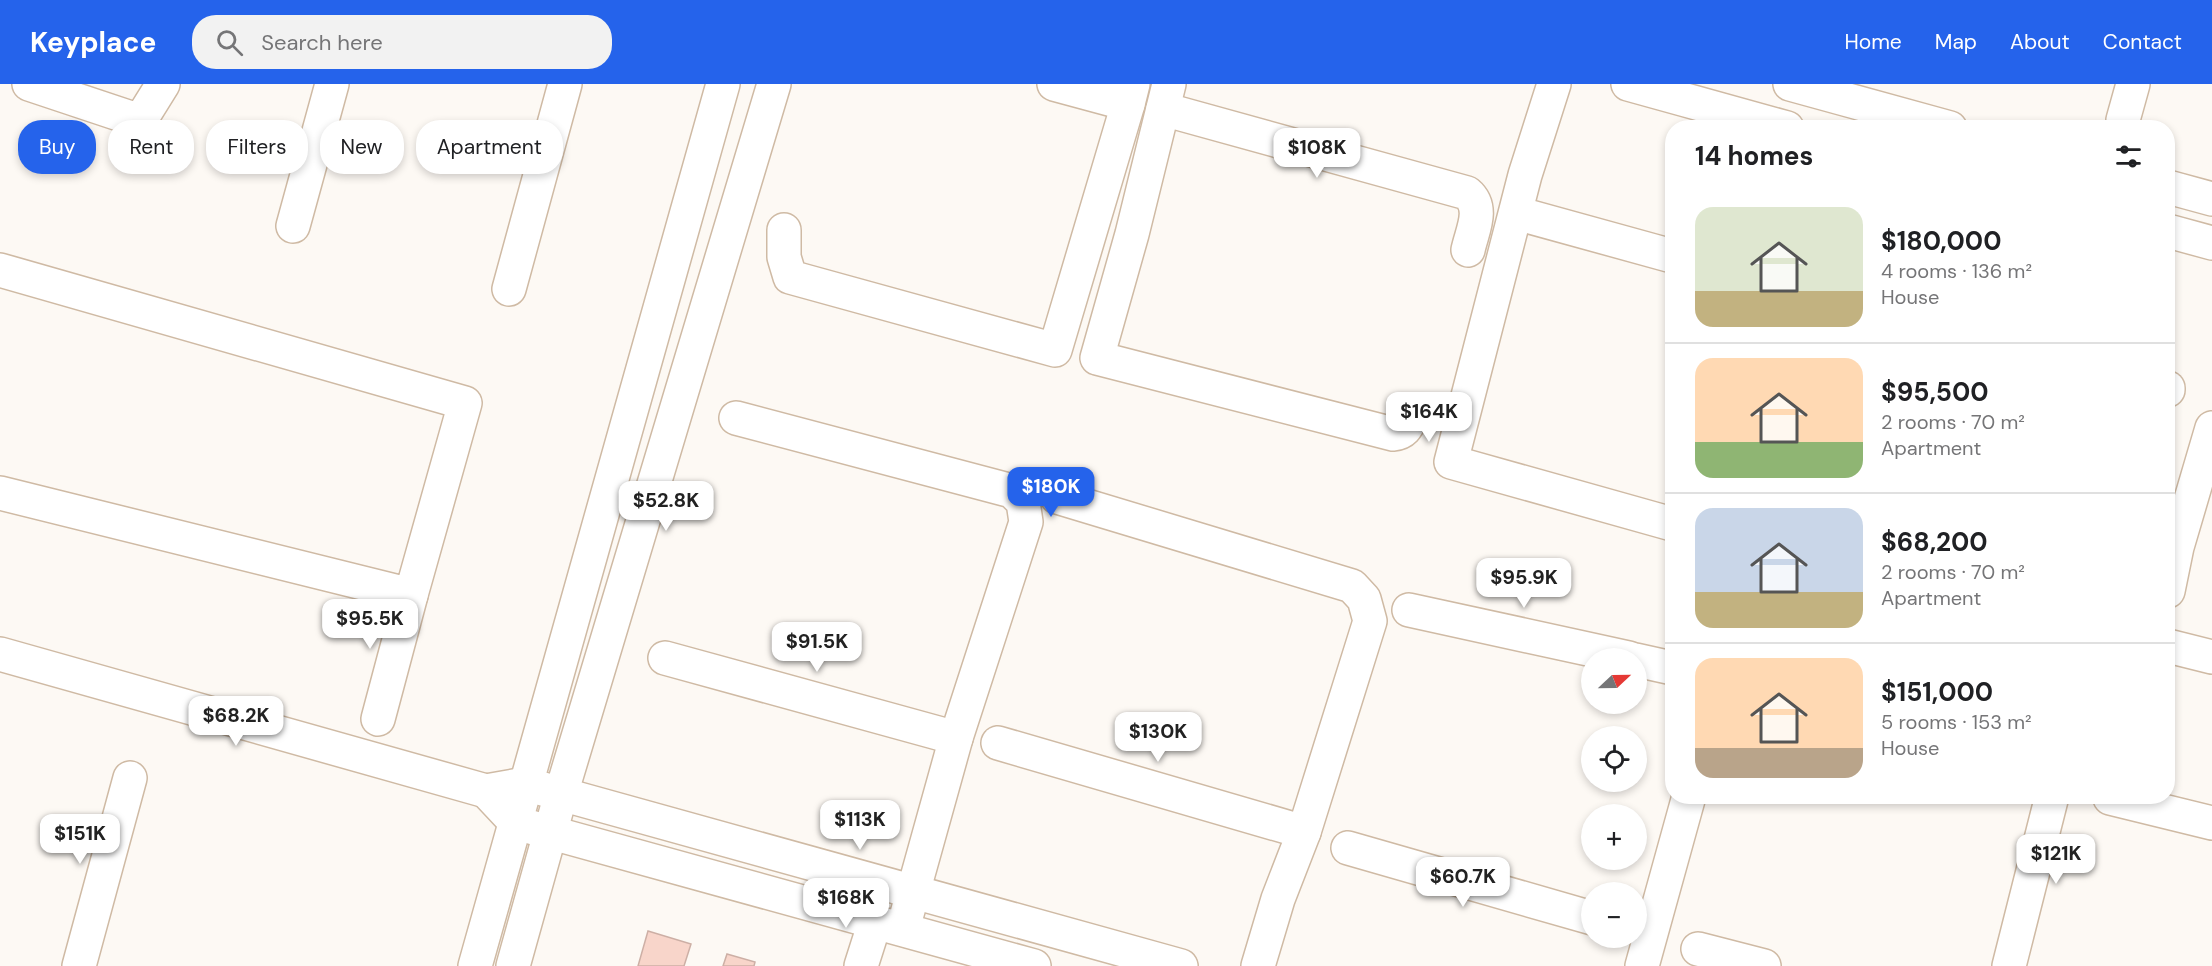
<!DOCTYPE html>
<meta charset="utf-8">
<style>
:root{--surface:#fff;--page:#f2f2f2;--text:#202124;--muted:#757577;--line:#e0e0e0;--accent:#2563eb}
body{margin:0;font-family:"DM Sans",sans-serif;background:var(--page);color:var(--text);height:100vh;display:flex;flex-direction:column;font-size:22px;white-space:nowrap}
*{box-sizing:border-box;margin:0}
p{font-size:20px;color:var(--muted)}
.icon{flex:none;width:33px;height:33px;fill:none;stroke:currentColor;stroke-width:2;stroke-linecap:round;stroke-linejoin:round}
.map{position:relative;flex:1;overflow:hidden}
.details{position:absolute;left:1665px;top:36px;width:510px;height:684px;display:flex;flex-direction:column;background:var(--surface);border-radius:24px;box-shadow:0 3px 9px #0003}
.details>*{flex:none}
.hud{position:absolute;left:18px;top:36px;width:570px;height:54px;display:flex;gap:12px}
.needle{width:39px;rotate:68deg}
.fabs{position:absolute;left:1581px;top:564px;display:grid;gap:12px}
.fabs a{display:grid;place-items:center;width:66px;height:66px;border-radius:50%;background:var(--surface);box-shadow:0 3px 9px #0003;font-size:30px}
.price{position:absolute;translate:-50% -51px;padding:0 14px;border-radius:12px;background:#fff;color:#222;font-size:20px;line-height:39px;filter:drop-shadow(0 2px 3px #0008)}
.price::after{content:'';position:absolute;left:50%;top:36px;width:18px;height:14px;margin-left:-9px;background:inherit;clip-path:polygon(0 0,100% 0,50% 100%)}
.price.active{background:var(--accent);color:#fff}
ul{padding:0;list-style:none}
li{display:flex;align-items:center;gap:18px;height:150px;padding:0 30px}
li+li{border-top:2px solid var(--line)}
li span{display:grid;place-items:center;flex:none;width:168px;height:120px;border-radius:18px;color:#555}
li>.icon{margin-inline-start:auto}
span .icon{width:72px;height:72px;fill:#fffc;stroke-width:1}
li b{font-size:26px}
h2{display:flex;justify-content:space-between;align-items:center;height:72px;padding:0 30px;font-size:26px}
.tag{padding:0 21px;border-radius:24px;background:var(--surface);box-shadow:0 3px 9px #0003;font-size:21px;line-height:54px}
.tag.active{background:var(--accent);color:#fff}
header{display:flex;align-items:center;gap:36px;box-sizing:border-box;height:84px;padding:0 30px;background:var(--accent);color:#fff}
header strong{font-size:28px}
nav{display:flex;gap:33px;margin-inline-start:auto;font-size:21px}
.search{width:420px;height:54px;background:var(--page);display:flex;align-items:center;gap:15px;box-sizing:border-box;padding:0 21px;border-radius:24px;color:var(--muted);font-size:22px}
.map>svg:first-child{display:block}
.building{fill:#f8d5ca;stroke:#cdafa5;stroke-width:1.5}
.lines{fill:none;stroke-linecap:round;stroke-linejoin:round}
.street-casing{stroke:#cfbaa4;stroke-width:36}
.street{stroke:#fff;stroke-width:33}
</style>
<header>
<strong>Keyplace</strong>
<div class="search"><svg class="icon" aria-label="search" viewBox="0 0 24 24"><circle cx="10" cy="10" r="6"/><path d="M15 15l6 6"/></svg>Search here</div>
<nav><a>Home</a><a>Map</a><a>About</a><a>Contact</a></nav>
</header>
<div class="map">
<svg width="2212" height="882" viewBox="0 0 2212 882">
<rect width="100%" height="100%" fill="#fdf9f4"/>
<g class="building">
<path d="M648,847L691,860L684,882H638Z"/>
<path d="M727,870L755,878L754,882H723Z"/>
</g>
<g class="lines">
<g class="street-casing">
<g id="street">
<path d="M29,0L140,37L163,0"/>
<path d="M1054,0L1128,20L1133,0"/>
<path d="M1169,0L1132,150L1097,274L1393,350C1404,349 1407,343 1411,334"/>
<path d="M1554,0L1525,91L1451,378L1672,440"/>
<path d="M1628,0L1787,44"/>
<path d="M1790,0L1950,44"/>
<path d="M1163,25L1467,109C1485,124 1472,147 1468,166"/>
<path d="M2123,36L2133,0"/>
<path d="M2168,103L2212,115"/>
<path d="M1516,129L1672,172"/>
<path d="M293,142L332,0"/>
<path d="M784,146V173L790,193L1055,266L1128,20"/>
<path d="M2168,147L2212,159"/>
<path d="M0,186L465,319L411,511L0,409"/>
<path d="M509,205L565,0"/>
<path d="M2168,304V306"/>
<path d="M736,334L1012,407L1023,418L1026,438L956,654L907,830"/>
<path d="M1057,413L1352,502L1364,515L1370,537L1304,748L1278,815L1258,882"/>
<path d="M2168,507L2177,463L2212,344"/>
<path d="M1409,526L1629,574"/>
<path d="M2168,562L2212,573"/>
<path d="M0,570L486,707"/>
<path d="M665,574L956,654"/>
<path d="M1636,576L1672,584"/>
<path d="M378,635L411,511"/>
<path d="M998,659L1304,748"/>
<path d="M2110,714L2212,739"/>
<path d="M1348,764L1592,834"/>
<path d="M1698,865L1764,882"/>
<path d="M79,882L130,694"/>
<path d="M475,882L723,0"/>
<path d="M513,882L561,710L774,0"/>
<path d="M861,882L875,838"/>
<path d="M1034,882L516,739L486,707L525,700L1181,882"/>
<path d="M1642,882L1689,712"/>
<path d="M2009,882L2052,712"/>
</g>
</g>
<use href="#street" class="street"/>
</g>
</svg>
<div class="fabs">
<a><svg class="needle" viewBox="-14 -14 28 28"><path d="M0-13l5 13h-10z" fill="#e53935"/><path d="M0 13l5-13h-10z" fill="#757577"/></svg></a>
<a><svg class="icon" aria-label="locate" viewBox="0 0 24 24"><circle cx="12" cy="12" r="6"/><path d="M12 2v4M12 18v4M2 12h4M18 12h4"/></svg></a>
<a>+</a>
<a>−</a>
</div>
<b class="price" style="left:1317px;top:95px">$108K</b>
<b class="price" style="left:1429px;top:359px">$164K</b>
<b class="price active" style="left:1051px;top:434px">$180K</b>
<b class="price" style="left:666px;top:448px">$52.8K</b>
<b class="price" style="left:1524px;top:525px">$95.9K</b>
<b class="price" style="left:370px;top:566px">$95.5K</b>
<b class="price" style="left:817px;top:589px">$91.5K</b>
<b class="price" style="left:236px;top:663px">$68.2K</b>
<b class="price" style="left:1158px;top:679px">$130K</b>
<b class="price" style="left:860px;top:767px">$113K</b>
<b class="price" style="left:80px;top:781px">$151K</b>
<b class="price" style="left:2056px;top:801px">$121K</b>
<b class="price" style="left:1463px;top:824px">$60.7K</b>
<b class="price" style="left:846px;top:845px">$168K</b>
<div class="hud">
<a class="tag active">Buy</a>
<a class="tag">Rent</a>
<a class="tag">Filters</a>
<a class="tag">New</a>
<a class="tag">Apartment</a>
</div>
<section class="details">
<h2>14 homes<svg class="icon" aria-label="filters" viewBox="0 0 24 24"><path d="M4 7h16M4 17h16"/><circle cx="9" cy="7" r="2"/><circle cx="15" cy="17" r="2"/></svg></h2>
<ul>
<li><span style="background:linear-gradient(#dfe7d0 70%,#c2b280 0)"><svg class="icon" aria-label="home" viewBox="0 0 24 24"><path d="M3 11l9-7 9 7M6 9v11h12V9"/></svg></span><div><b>$180,000</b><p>4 rooms · 136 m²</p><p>House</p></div></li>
<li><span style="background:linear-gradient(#ffd9b3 70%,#8fb573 0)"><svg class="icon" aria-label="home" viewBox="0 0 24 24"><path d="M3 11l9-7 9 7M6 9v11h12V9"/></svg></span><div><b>$95,500</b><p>2 rooms · 70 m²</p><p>Apartment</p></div></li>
<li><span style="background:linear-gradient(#c9d6e8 70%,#c2b280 0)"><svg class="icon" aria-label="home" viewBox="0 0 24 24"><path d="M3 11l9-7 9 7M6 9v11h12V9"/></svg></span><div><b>$68,200</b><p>2 rooms · 70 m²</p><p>Apartment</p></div></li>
<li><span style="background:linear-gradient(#ffd9b3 75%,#b9a48a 0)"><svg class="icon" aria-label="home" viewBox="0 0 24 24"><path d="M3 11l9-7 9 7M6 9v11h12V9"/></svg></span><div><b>$151,000</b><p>5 rooms · 153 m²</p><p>House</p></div></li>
</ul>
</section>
</div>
